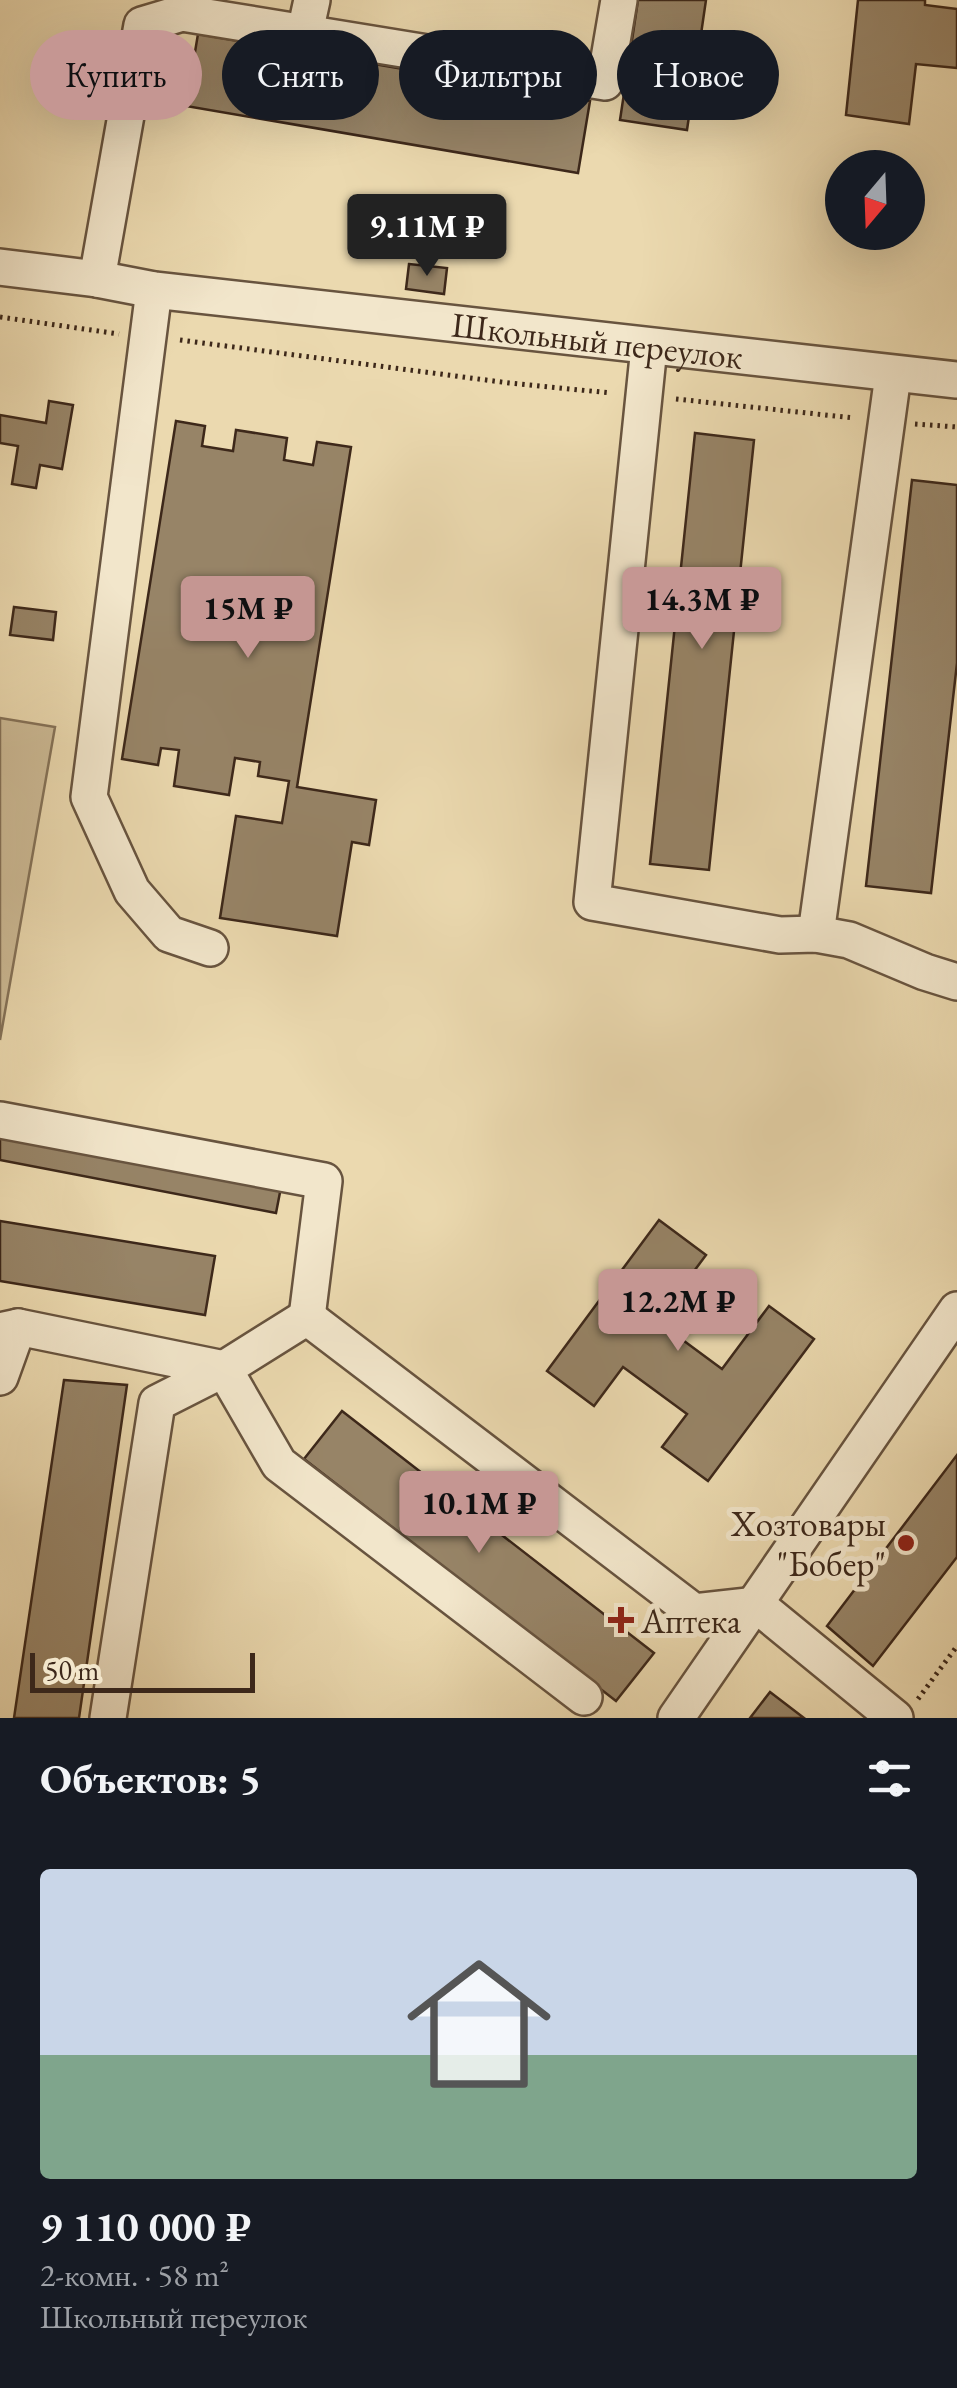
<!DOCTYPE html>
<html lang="ru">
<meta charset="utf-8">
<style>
:root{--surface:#171b24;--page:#242831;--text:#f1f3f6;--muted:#9ea1a6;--line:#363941;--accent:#c59692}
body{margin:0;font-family:"EB Garamond",serif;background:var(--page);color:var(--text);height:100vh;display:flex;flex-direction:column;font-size:38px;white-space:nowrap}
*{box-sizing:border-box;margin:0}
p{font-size:32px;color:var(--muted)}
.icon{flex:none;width:55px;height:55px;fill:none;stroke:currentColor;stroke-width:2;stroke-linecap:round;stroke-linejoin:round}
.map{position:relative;height:1718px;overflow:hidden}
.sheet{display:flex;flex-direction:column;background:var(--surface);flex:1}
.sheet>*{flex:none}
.banner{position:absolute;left:30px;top:30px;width:898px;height:90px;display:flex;gap:20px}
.needle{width:65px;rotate:199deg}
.tools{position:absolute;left:825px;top:150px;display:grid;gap:20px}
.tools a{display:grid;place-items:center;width:100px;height:100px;border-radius:50%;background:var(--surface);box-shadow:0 10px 40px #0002;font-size:50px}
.scale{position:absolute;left:30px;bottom:25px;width:225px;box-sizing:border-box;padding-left:10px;border:5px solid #3d281a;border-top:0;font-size:28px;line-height:35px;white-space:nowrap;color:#3d281a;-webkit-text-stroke:8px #f2e6cb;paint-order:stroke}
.price{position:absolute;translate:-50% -85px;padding:0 22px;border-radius:10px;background:var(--accent);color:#111;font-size:32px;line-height:65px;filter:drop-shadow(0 2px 5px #0008)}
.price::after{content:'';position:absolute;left:50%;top:60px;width:30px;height:22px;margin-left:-15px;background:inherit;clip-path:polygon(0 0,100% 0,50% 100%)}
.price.current{background:#222;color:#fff}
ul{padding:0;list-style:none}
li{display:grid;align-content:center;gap:20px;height:530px;padding:0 40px}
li+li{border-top:2px solid var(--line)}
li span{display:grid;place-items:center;height:310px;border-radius:10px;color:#555}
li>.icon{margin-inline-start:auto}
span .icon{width:180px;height:180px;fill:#fffc;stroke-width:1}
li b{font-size:42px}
h2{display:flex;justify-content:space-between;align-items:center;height:120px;padding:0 40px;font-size:42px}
.tag{padding:0 35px;border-radius:45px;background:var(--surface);box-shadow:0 10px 40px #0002;font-size:35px;line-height:90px}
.tag.current{background:var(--accent);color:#111}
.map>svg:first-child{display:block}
.green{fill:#cdbb96;stroke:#857258;stroke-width:2.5}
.building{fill:#978467;stroke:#3d281a;stroke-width:2.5}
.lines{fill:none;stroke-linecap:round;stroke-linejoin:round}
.minor-casing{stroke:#68543f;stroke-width:40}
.path{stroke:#3d281a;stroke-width:5;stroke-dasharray:2.5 5;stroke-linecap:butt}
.minor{stroke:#f2e6cb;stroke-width:35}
.poi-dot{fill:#8f2418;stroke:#f2e6cb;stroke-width:4}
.labels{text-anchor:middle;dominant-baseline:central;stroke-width:10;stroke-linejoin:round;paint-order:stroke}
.street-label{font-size:35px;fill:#3d281a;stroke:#f2e6cb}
.poi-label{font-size:35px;fill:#3d281a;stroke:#f2e6cb;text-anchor:end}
</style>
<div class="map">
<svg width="957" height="1718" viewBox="0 0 957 1718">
<rect width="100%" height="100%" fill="#ebd9af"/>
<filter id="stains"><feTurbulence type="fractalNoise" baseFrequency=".002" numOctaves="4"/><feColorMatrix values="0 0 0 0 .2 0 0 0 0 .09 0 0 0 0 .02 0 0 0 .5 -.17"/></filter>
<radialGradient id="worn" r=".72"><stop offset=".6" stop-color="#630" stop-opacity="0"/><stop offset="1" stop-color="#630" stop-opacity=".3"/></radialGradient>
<path class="green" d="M0,718L55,727L0,1040Z"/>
<g class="building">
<path d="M638,0H706L687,130L620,120Z"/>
<path d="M858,0H925V5L957,9V68L916,64L909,124L846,115Z"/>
<path d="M198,34L590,101L578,173L186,106Z"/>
<path d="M409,264L447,268L444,294L406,289Z"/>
<path d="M49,401L73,405L62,469L40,465L36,488L12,484L18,446L0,443V415L46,423Z"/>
<path d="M176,421L205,426L202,446L233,451L236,430L287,438L284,460L313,465L317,442L351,447L297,787L376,800L369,845L352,842L337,936L220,918L236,816L282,823L289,781L258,776L260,762L235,758L229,795L174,786L179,750L161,748L158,765L122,759Z"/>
<path d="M695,433L754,440L709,870L650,864Z"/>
<path d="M912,480L957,485V663L931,893L866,886Z"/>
<path d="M14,607L56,612L53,640L10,635Z"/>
<path d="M0,1129L282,1182L276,1213L0,1160Z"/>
<path d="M659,1220L706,1255L657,1321L722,1369L769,1306L814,1339L708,1481L662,1447L687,1414L623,1367L594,1406L547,1371Z"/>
<path d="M0,1221L215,1256L205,1315L0,1281Z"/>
<path d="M64,1380L127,1385L79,1718H14Z"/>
<path d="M342,1411L654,1653L616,1701L304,1459Z"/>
<path d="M957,1455V1557L873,1666L827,1626Z"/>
<path d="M770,1692L804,1718H750Z"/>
</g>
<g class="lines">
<g class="minor-casing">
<g id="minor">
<path d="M305,32L312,0"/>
<path id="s1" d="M0,267L97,279L154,290L957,380"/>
<path d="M97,279L142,25L182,13L605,82L619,0"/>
<path d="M154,290L89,797L132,891L169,934L210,948"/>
<path d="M649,347L592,902L780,935L816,934L849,940L925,972L957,982"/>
<path d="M816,934L893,375"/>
<path d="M0,1120L324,1181L307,1317"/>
<path d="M0,1331L18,1327L224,1369L157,1403L108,1718"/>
<path d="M0,1377L18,1327"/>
<path d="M584,1697L279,1464L224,1369L307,1317L694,1612L757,1605L895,1718"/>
<path d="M676,1718L957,1310"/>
</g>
</g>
<g class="path">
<path d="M0,317L119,334"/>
<path d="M180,340L509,383L611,393"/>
<path d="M676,399L854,418"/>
<path d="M915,424L957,427"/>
<path d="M918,1699L957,1646"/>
</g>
<use href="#minor" class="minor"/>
</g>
<g class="poi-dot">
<circle cx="906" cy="1543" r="10"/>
<path d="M616 1605h10v10h10v10h-10v10h-10v-10h-10v-10h10z"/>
</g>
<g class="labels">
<g class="street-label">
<text stroke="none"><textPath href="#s1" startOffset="602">Школьный переулок</textPath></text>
</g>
<g class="poi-label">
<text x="886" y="1523">Хозтовары<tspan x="886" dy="40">"Бобер"</tspan></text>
<text x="641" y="1620" text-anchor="start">Аптека</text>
</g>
</g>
<rect width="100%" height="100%" filter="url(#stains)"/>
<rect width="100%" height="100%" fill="url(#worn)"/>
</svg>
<div class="tools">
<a><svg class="needle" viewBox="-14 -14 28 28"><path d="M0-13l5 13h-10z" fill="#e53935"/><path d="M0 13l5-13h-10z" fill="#9ea1a6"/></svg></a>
</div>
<div class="scale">50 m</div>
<b class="price current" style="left:427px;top:279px">9.11M ₽</b>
<b class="price" style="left:702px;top:652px">14.3M ₽</b>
<b class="price" style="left:248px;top:661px">15M ₽</b>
<b class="price" style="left:678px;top:1354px">12.2M ₽</b>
<b class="price" style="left:479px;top:1556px">10.1M ₽</b>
<div class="banner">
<a class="tag current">Купить</a>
<a class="tag">Снять</a>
<a class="tag">Фильтры</a>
<a class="tag">Новое</a>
</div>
</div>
<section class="sheet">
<h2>Объектов: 5<svg class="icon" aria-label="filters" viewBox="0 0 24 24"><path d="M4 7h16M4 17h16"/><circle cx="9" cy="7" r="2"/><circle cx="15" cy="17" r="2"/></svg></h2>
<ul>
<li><span style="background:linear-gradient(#c9d6e8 60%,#7fa58c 0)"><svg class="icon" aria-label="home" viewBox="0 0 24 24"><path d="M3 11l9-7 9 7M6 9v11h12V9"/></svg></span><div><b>9 110 000 ₽</b><p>2-комн. · 58 m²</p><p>Школьный переулок</p></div></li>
</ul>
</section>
